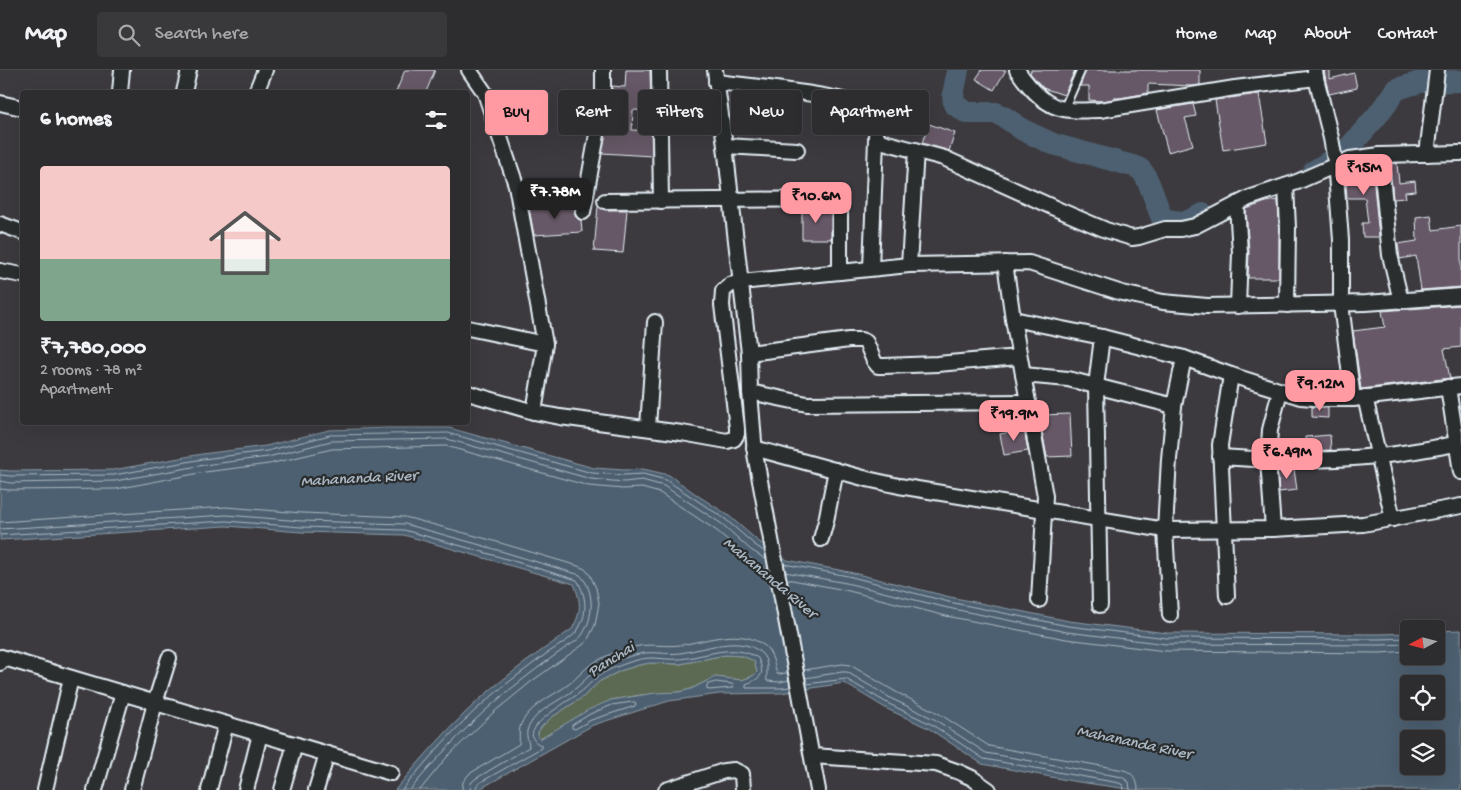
<!DOCTYPE html>
<meta charset="utf-8">
<style>
:root{--surface:#2d2c2f;--page:#39383b;--text:#f1f3f6;--muted:#a7a7aa;--line:#48484b;--accent:#ff9aa2}
body{margin:0;font-family:"Gochi Hand",sans-serif;background:var(--page);color:var(--text);height:100vh;display:flex;flex-direction:column;font-size:19px;white-space:nowrap}
*{box-sizing:border-box;margin:0}
p{font-size:16px;color:var(--muted)}
.icon{flex:none;width:28px;height:28px;fill:none;stroke:currentColor;stroke-width:2;stroke-linecap:round;stroke-linejoin:round}
.map{position:relative;flex:1;overflow:hidden}
.details{position:absolute;left:20px;top:20px;width:450px;height:335px;display:flex;flex-direction:column;background:var(--surface);border-radius:5px;box-shadow:0 5px 20px #0002,0 0 0 1px var(--line)}
.details>*{flex:none}
.guide{position:absolute;left:485px;top:20px;width:475px;height:45px;display:flex;gap:10px}
.needle{width:32px;rotate:263deg}
.fabs{position:absolute;left:1400px;top:550px;display:grid;gap:10px}
.fabs a{display:grid;place-items:center;width:45px;height:45px;border-radius:5px;background:var(--surface);box-shadow:0 5px 20px #0002,0 0 0 1px var(--line);font-size:25px}
.price{position:absolute;translate:-50% -42px;padding:0 11px;border-radius:10px;background:var(--accent);color:#111;font-size:16px;line-height:32px;filter:drop-shadow(0 1px 2px #0008)}
.price::after{content:'';position:absolute;left:50%;top:30px;width:15px;height:11px;margin-left:-8px;background:inherit;clip-path:polygon(0 0,100% 0,50% 100%)}
.price.selected{background:#222;color:#fff}
ul{padding:0;list-style:none}
li{display:grid;align-content:center;gap:10px;height:265px;padding:0 20px}
li span{display:grid;place-items:center;height:155px;border-radius:5px;color:#555}
li>.icon{margin-inline-start:auto}
span .icon{width:90px;height:90px;fill:#fffc;stroke-width:1}
li b{font-size:21px}
h2{display:flex;justify-content:space-between;align-items:center;height:60px;padding:0 20px;font-size:21px}
.tag{padding:0 18px;border-radius:5px;background:var(--surface);box-shadow:0 5px 20px #0002,0 0 0 1px var(--line);font-size:18px;line-height:45px}
.tag.selected{background:var(--accent);color:#111}
header{display:flex;align-items:center;gap:30px;box-sizing:border-box;height:70px;padding:0 25px;background:var(--surface);border-bottom:1px solid var(--line)}
header strong{font-size:24px}
nav{display:flex;gap:28px;margin-inline-start:auto;font-size:18px}
.search{width:350px;height:45px;background:var(--page);display:flex;align-items:center;gap:12px;box-sizing:border-box;padding:0 18px;border-radius:5px;color:var(--muted);font-size:19px}
.map>svg:first-child{display:block}
.green{fill:#5b6a53;stroke:#a2aea6}
.water{fill:#4e6171;stroke:#8c9ba7;fill-rule:evenodd}
.lines{fill:none;stroke-linecap:round;stroke-linejoin:round}
.shore{stroke:#aab7c2;stroke-width:1}
.river{stroke:#4e6171;stroke-width:22}
.building{fill:#665866;stroke:#e8f1f8}
.service-casing{stroke:#e8f1f8;stroke-width:11}
.minor-casing{stroke:#e8f1f8;stroke-width:18}
.service{stroke:#2a2d2e;stroke-width:7}
.minor{stroke:#2a2d2e;stroke-width:14}
.labels{text-anchor:middle;dominant-baseline:central;stroke-width:4.5;stroke-linejoin:round;paint-order:stroke}
.water-label{font-size:16px;font-style:italic;fill:#aab7c2;stroke:#2a2d2e}
</style>
<header>
<strong>Map</strong>
<div class="search"><svg class="icon" aria-label="search" viewBox="0 0 24 24"><circle cx="10" cy="10" r="6"/><path d="M15 15l6 6"/></svg>Search here</div>
<nav><a>Home</a><a>Map</a><a>About</a><a>Contact</a></nav>
</header>
<div class="map">
<svg width="1461" height="720" viewBox="0 0 1461 720">
<rect width="100%" height="100%" fill="#3c3a3f"/>
<filter id="ink" filterUnits="userSpaceOnUse"><feTurbulence type="fractalNoise" baseFrequency=".02" numOctaves="2"/><feDisplacementMap in="SourceGraphic" scale="10" xChannelSelector="R" yChannelSelector="G"/><feConvolveMatrix kernelMatrix="1 2 1 2 8 2 1 2 1" color-interpolation-filters="sRGB"/></filter>
<g filter="url(#ink)">
<path class="green" d="M725,585L743,586L754,591L757,602L753,606L742,610L715,607L691,619L679,622L641,625L611,630L540,669L538,667V662L542,656L552,647L583,627L600,611L620,601L639,595L650,593L680,594Z"/>
<path class="water" d="M388,358H449L594,398L624,400L643,399L669,405L700,427L728,445L758,471L787,490L849,502L950,527L1069,551L1167,563L1380,564L1409,563V586H1436V561L1461,560V720H1135L1072,711L982,694L928,658L887,639L844,613L781,623L719,624L669,631L593,655L478,720H395C422,688 450,656 481,628C509,603 541,581 572,559C582,541 581,532 574,514L404,465L301,462L226,456L0,470V400L10,401L113,400L202,384L266,376L329,360ZM725,585L743,586L754,591L757,602L753,606L742,610L715,607L691,619L679,622L655,623L611,630L588,640L540,669L538,667V662L542,656L552,647L583,627L600,611L620,601L639,595L650,593L680,594ZM1409,614H1436V641H1409ZM1409,669H1436V696H1409Z"/>
<g class="lines">
<g class="shore">
<path d="M0,405L10,406L114,405L203,389L267,381L330,365L448,363L592,403L624,405L643,404L666,410L725,449L755,475L765,482"/>
<path d="M0,411L10,413L115,411L204,395L268,387L331,371L447,369L591,409L624,412L642,410L664,416L722,454L751,480L767,490"/>
<path d="M0,419L10,420L116,419L205,402L269,394L332,379L446,376L589,416L623,419L642,418L660,423L717,461L747,486L769,501"/>
<path d="M0,452L226,437L302,443L405,447L487,469L578,496L585,499L590,505L596,518L599,533L595,555L588,569L584,574L532,611L494,642L447,687L420,720"/>
<path d="M0,459L226,445L302,451L405,454L484,476L580,505C595,520 594,548 582,565C577,572 567,576 561,581C544,593 528,605 512,618C474,648 441,683 410,720"/>
<path d="M0,465L226,451L301,457L404,460L483,482L577,510C587,526 588,545 577,561C571,569 555,578 546,584C526,599 505,614 486,631C455,657 428,689 402,720"/>
<path d="M784,494L848,506L949,532L1068,556L1167,568L1380,569L1409,568"/>
<path d="M785,502L846,513L948,538L1067,562L1167,574L1380,575L1409,574"/>
<path d="M787,509L845,520L946,546L1066,569L1166,581L1380,583L1409,581"/>
<path d="M804,600L842,594L850,595L896,622L938,643L989,676L1124,700C1133,703 1138,710 1138,720"/>
<path d="M805,608L842,602H847L892,629L934,649L986,683L1122,707L1129,712L1130,720"/>
<path d="M716,612L732,614L734,617L731,618L709,620L707,619V615Z"/>
<path d="M806,614L846,609L889,634L931,654L984,689L1119,713L1123,715L1124,720"/>
<path d="M634,632L636,633L635,636L591,650L575,659L572,658V655L590,644L612,635Z"/>
<path d="M462,720L463,712L469,704L519,674C520,667 518,659 522,652C532,634 553,626 569,614C576,609 582,601 589,596C602,587 619,580 634,577C650,573 665,577 680,575C707,571 740,557 765,576C773,583 774,595 777,604L788,603"/>
<path d="M470,720L471,713L475,709L529,677C529,670 524,664 529,656C538,638 561,631 576,618C583,613 588,605 596,601C608,594 621,588 635,585C650,580 665,585 680,583C703,580 741,564 761,583C770,591 766,603 767,611L780,612L789,610"/>
<path d="M476,720V717L479,713L541,678V675C511,662 568,632 578,624C584,620 589,614 595,609C601,603 611,599 619,596C629,592 641,588 652,588C661,588 671,590 679,589C706,587 732,572 758,588C765,605 762,608 746,614V618H781L790,617"/>
</g>
<g class="river">
<path d="M958,0L953,25L954,34L967,43H996L1006,48L1023,60L1053,74L1133,96C1135,97 1138,98 1140,99C1149,107 1157,137 1162,148C1181,154 1187,153 1203,144"/>
<path d="M1314,101L1346,81L1376,47L1397,19L1420,12L1461,11"/>
</g>
</g>
<g class="building">
<path d="M405,0H435L426,22H396Z"/>
<path d="M626,0H650L651,41L633,40L632,60L651,61L652,86L602,83L612,32V16L625,17Z"/>
<path d="M982,0H1006L994,20L976,9Z"/>
<path d="M1031,0H1075L1064,25L1043,18L1030,3Z"/>
<path d="M1086,0H1200V15L1192,16L1148,14V23L1120,28H1113V29L1103,31L1089,30V16H1080Z"/>
<path d="M1324,0H1330V9L1354,3L1357,18L1329,24V26Z"/>
<path d="M1259,24L1267,73L1223,80L1215,30Z"/>
<path d="M765,26L793,30V57L766,58Z"/>
<path d="M1193,34L1196,46L1185,48L1193,75L1168,82L1157,40Z"/>
<path d="M929,54L955,63L949,81L922,73Z"/>
<path d="M1397,93L1399,113L1415,111L1416,121L1405,122L1406,128L1393,129L1390,94Z"/>
<path d="M1372,95L1379,167H1363L1362,153H1368L1365,128H1347L1346,115H1348L1345,101L1352,98Z"/>
<path d="M1278,130L1279,158V208H1248L1249,182L1246,139L1266,132Z"/>
<path d="M576,134L575,144L577,148L581,150L582,162L534,165L529,138Z"/>
<path d="M598,136L605,140H627L623,183L594,181Z"/>
<rect x="802" y="138" width="29" height="31"/>
<path d="M1431,145L1433,160L1461,156V217L1421,220L1416,186L1400,189L1398,174L1417,171L1416,147Z"/>
<path d="M1461,235V277L1444,279L1450,308L1361,319L1353,261L1385,257L1382,241Z"/>
<path d="M1312,337L1328,338V348L1312,347Z"/>
<path d="M1070,344L1072,386L1047,387L1039,345Z"/>
<path d="M1024,359L1028,381L1004,385L1000,364Z"/>
<path d="M1330,365L1331,380L1306,381L1305,367Z"/>
<path d="M1277,398L1294,399L1297,420L1279,422Z"/>
</g>
<g class="lines">
<g class="service-casing">
<path id="service" d="M1064,39L1081,0"/>
</g>
<g class="minor-casing">
<g id="minor">
<path d="M469,0L485,23L516,115L545,274L534,342"/>
<path d="M659,0L661,131"/>
<path d="M715,0L725,76L749,283L750,322L755,384L818,720"/>
<path d="M1017,0C1028,16 1044,36 1064,39C1076,42 1088,40 1100,40L1235,18L1316,8"/>
<path d="M1315,0L1316,8L1331,68L1335,91L1341,170V234L1353,329"/>
<path d="M716,12C742,15 856,26 870,40C878,48 876,60 876,70L871,198"/>
<path d="M120,22L122,0"/>
<path d="M184,22L189,0"/>
<path d="M256,22L265,0"/>
<path d="M0,33L22,38"/>
<path d="M876,70L944,88L1059,140L1106,160L1132,168L1139,167L1165,159H1181L1195,156L1249,128L1297,112L1350,89L1380,85L1461,83"/>
<path d="M725,76L797,80"/>
<path d="M1427,84L1437,0"/>
<path d="M1380,85L1390,185L1401,231"/>
<path d="M1286,116L1288,158L1287,235"/>
<path d="M605,131L835,129L840,136V202"/>
<path d="M1237,134L1240,183L1238,236"/>
<path d="M583,142L603,31V0"/>
<path d="M0,154L22,162"/>
<path d="M1005,193L1013,249L1045,426L1039,530"/>
<path d="M909,195L916,80"/>
<path d="M0,201L22,205"/>
<path d="M1013,249L1102,267L1184,288L1231,305L1301,327L1325,329H1353L1461,316"/>
<path d="M468,258L545,274"/>
<path d="M749,283L849,270H861L866,272L874,291L878,296H884L937,294L1019,287"/>
<path d="M1023,305L1068,309L1174,336"/>
<path d="M1448,317L1461,402"/>
<path d="M750,322L807,334L1028,332"/>
<path d="M468,323L534,342L560,347L682,363L727,371L734,369L737,364V358L722,235L723,221L730,215L741,212L909,195L1029,193L1122,223L1163,232L1207,236L1366,233L1461,226"/>
<path d="M1365,327L1393,449"/>
<path d="M648,357L655,252"/>
<path d="M754,378L867,409L899,416L1165,460L1273,459L1363,454L1461,436"/>
<path d="M1220,387C1273,391 1325,391 1377,386C1403,384 1430,378 1456,374"/>
<path d="M1273,459L1268,390L1270,360L1280,321"/>
<path d="M821,469L826,451L836,400"/>
<path d="M1227,526L1220,375L1231,305"/>
<path d="M1100,535L1096,316L1102,267"/>
<path d="M1170,545L1165,460L1169,389L1174,336L1184,288"/>
<path d="M0,593L1,587L391,703"/>
<path d="M812,686L936,694L959,702L972,708L989,720"/>
<path d="M45,720L71,608"/>
<path d="M95,720L123,623"/>
<path d="M132,720L155,633L169,588"/>
<path d="M209,720L226,654"/>
<path d="M246,720L260,664"/>
<path d="M282,720L295,674"/>
<path d="M316,720L327,684"/>
<path d="M666,720L724,701L734,700L742,704L743,720"/>
</g>
</g>
<use href="#service" class="service"/>
<use href="#minor" class="minor"/>
</g>
</g>
<g class="labels">
<g class="water-label">
<text transform="translate(359 410) rotate(-3)">Mahananda River</text>
<text transform="translate(769 509) rotate(40)">Mahananda River</text>
<text transform="translate(612 591) rotate(-32)">Panchai</text>
<text transform="translate(1134 674) rotate(12)">Mahananda River</text>
</g>
</g>
</svg>
<div class="fabs">
<a><svg class="needle" viewBox="-14 -14 28 28"><path d="M0-13l5 13h-10z" fill="#e53935"/><path d="M0 13l5-13h-10z" fill="#a7a7aa"/></svg></a>
<a><svg class="icon" aria-label="locate" viewBox="0 0 24 24"><circle cx="12" cy="12" r="6"/><path d="M12 2v4M12 18v4M2 12h4M18 12h4"/></svg></a>
<a><svg class="icon" aria-label="layers" viewBox="0 0 24 24"><path d="M12 4l9 5-9 5-9-5zM3 14l9 5 9-5"/></svg></a>
</div>
<b class="price" style="left:1364px;top:126px">₹15M</b>
<b class="price selected" style="left:555px;top:150px">₹7.78M</b>
<b class="price" style="left:816px;top:154px">₹10.6M</b>
<b class="price" style="left:1320px;top:342px">₹9.12M</b>
<b class="price" style="left:1014px;top:372px">₹19.9M</b>
<b class="price" style="left:1287px;top:410px">₹6.49M</b>
<div class="guide">
<a class="tag selected">Buy</a>
<a class="tag">Rent</a>
<a class="tag">Filters</a>
<a class="tag">New</a>
<a class="tag">Apartment</a>
</div>
<section class="details">
<h2>6 homes<svg class="icon" aria-label="filters" viewBox="0 0 24 24"><path d="M4 7h16M4 17h16"/><circle cx="9" cy="7" r="2"/><circle cx="15" cy="17" r="2"/></svg></h2>
<ul>
<li><span style="background:linear-gradient(#f6c9c9 60%,#7fa58c 0)"><svg class="icon" aria-label="home" viewBox="0 0 24 24"><path d="M3 11l9-7 9 7M6 9v11h12V9"/></svg></span><div><b>₹7,780,000</b><p>2 rooms · 78 m²</p><p>Apartment</p></div></li>
</ul>
</section>
</div>
